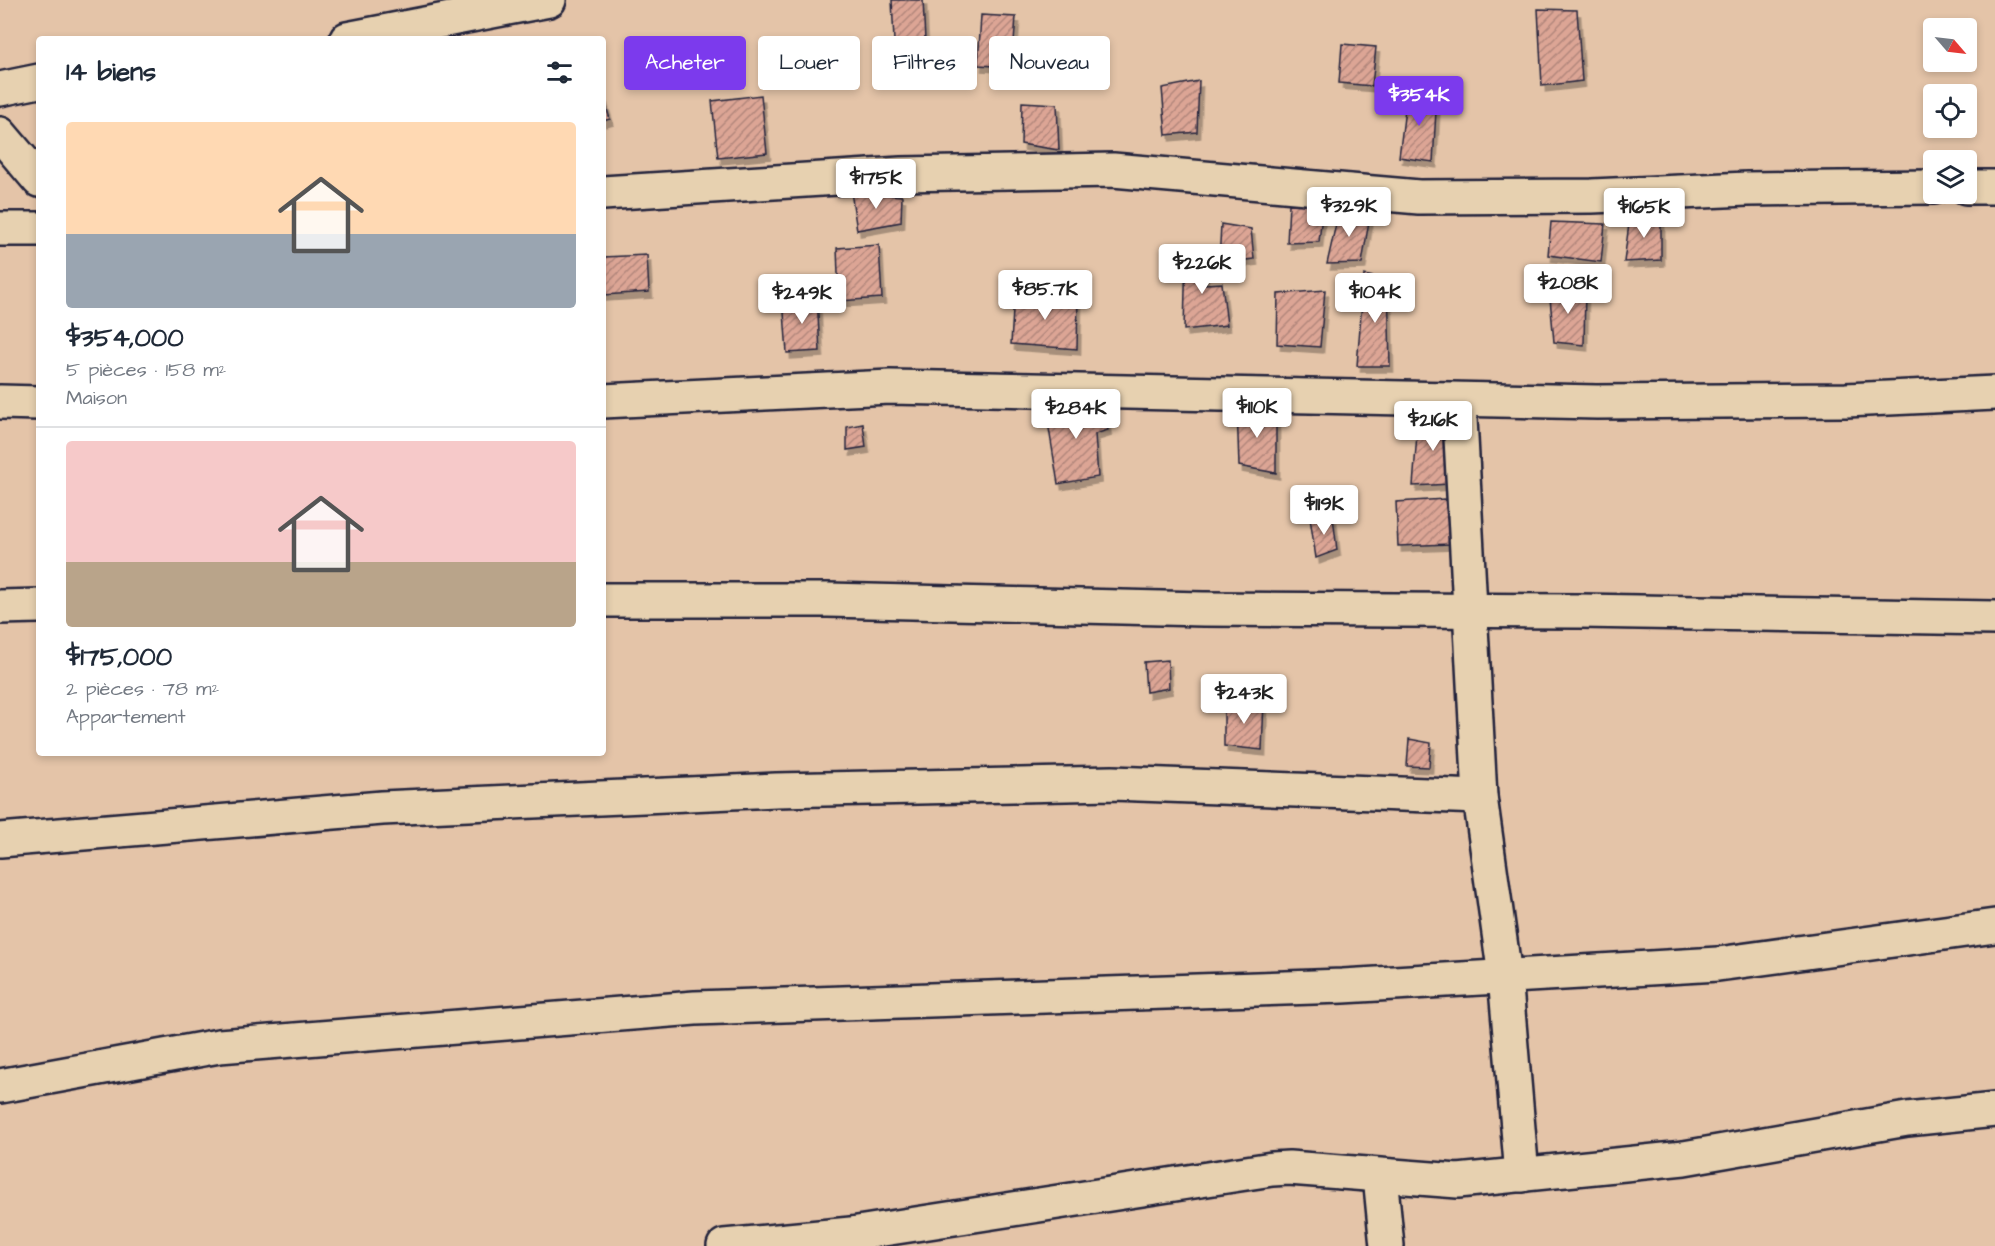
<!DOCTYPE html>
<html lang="fr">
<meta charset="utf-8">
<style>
:root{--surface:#fff;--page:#f2f2f3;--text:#1f2937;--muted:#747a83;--line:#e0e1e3;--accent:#7c3aed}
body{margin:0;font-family:"Architects Daughter",sans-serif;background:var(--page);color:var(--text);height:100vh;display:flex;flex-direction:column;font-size:22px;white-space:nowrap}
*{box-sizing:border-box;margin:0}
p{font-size:20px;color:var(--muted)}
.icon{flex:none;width:33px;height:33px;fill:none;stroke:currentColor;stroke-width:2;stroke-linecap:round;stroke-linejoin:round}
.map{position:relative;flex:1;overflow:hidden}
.details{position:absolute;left:36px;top:36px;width:570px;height:720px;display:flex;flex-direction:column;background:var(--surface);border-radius:6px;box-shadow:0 3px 9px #0003}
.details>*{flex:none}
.top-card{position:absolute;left:624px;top:36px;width:570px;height:54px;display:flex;gap:12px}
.needle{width:39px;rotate:118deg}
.fabs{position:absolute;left:1923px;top:18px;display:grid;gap:12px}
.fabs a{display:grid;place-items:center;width:54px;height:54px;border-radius:6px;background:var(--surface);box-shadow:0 3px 9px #0003;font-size:30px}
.price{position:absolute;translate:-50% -51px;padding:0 14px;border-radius:6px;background:#fff;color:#222;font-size:20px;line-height:39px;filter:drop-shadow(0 2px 3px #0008)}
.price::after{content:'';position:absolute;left:50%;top:36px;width:18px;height:14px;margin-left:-9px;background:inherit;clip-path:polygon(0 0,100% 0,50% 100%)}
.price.selected{background:var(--accent);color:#fff}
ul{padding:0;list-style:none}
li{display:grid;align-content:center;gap:12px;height:318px;padding:0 30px}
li+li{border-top:2px solid var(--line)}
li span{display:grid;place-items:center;height:186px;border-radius:6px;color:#555}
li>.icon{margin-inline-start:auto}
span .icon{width:108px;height:108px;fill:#fffc;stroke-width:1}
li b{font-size:26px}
h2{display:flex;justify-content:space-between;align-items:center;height:72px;padding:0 30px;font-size:26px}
.tag{padding:0 21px;border-radius:6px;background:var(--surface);box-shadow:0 3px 9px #0003;font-size:21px;line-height:54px}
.tag.selected{background:var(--accent);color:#fff}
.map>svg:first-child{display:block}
.building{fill:url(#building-hatch);stroke:#22223b;stroke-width:1.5;filter:url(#shadow)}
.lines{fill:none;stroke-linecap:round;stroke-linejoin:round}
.minor-casing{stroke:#22223b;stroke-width:38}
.minor{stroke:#e7d1b0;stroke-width:33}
</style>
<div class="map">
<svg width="1995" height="1246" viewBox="0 0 1995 1246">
<defs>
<pattern id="building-hatch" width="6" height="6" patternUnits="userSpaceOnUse" patternTransform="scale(1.5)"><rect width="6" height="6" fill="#dca595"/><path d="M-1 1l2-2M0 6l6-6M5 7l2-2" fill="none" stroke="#b2867b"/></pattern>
<filter id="shadow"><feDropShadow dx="3.5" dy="6" stdDeviation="0" flood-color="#0004"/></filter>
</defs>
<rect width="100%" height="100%" fill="#e4c4a8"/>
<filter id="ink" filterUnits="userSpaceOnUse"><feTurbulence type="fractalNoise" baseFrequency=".0167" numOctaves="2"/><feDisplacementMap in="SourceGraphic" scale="12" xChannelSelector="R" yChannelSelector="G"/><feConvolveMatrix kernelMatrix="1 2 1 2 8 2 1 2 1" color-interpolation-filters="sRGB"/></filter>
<g filter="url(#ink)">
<g class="building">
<path d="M892,0H923L925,40L894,41Z"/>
<path d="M1538,9L1577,10L1582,81L1542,86Z"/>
<path d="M981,15L1016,17L1012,67L978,65Z"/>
<path d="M1342,44L1376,47L1372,86L1339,83Z"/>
<path d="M1199,81L1197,132L1166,135L1162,88Z"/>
<path d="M1407,93L1437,94L1433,162L1399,157Z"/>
<path d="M761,95L767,153L718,158L712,101Z"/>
<path d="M603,96L610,119L603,121Z"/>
<path d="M1022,102L1057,104L1059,150L1021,144Z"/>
<path d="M851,192L902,196L901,222L857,230Z"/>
<path d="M1289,204L1323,205L1319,242L1287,243Z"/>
<path d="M1339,210L1370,215L1362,263L1327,264Z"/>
<path d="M1630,216H1661V260L1624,262Z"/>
<path d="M1551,222L1605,224L1601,262L1548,255Z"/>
<path d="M1221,224L1251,229L1254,259L1219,263Z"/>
<path d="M879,245L882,298L839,301L837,248Z"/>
<path d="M1203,248L1205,284L1222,283L1227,325L1184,330L1186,249Z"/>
<path d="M647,255L649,292L603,295V257Z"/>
<path d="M1364,275L1388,280L1390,366H1357Z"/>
<path d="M1549,287L1585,290L1584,345L1554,342Z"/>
<path d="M1325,290L1320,347L1277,344L1278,294Z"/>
<path d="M1014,293L1078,297L1077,349L1011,344Z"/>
<path d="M817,297L820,351L787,353L783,299Z"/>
<path d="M1103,402L1108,430L1095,434L1098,477L1058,484L1046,410Z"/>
<path d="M1237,407L1276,411V473L1239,466Z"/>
<path d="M1450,413L1451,484L1413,486L1418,421Z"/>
<path d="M863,424L866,447L847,450V427Z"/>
<path d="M1445,499L1450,544L1398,546L1396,502Z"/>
<path d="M1333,517L1337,550L1316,558L1310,518Z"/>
<path d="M1168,660L1169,688L1146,692L1144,662Z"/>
<path d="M1264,701L1262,750L1224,746V705Z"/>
<path d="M1409,739L1431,743L1429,767L1407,766Z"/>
</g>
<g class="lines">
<g class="minor-casing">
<g id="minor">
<path d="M347,39L549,0"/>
<path d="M0,89L39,81"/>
<path d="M0,134L39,180"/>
<path d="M1966,187H1995"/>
<path d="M603,193L901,174L1113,170L1419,197L1592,196L1747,189L1934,187"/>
<path d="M0,229H39"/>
<path d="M1459,400L1480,797"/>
<path d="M603,401L890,387L1597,402L1846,400L1995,393"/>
<path d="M0,402L39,403"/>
<path d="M603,600H828L1203,609L1580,611L1995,618"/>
<path d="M0,607L39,606"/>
<path d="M0,840L382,808L776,790L1112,783L1480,797L1505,976L1522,1175"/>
<path d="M0,1086L219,1046L695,1008L1343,986L1718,964L1995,926"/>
<path d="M1380,1176L1387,1246"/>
<path d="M724,1246L851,1234L1272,1169L1289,1168L1458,1181L1684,1158L1907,1119L1995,1110"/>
</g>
</g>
<use href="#minor" class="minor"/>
</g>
</g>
</svg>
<div class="fabs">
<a><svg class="needle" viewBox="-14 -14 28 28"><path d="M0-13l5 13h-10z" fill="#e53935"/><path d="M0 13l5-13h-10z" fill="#747a83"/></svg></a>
<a><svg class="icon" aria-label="locate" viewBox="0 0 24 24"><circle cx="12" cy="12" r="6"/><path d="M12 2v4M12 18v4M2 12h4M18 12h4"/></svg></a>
<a><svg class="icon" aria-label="layers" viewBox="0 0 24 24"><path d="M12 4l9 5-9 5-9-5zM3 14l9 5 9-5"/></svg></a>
</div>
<b class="price selected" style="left:1419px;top:127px">$354K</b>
<b class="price" style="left:876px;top:210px">$175K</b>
<b class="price" style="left:1349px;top:238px">$329K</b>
<b class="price" style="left:1644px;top:239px">$165K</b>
<b class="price" style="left:1202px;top:295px">$226K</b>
<b class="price" style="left:1568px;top:315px">$208K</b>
<b class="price" style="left:1045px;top:321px">$85.7K</b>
<b class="price" style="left:1375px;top:324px">$104K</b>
<b class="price" style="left:802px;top:325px">$249K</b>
<b class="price" style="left:1257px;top:439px">$110K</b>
<b class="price" style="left:1076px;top:440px">$284K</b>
<b class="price" style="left:1433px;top:452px">$216K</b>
<b class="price" style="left:1324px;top:536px">$119K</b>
<b class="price" style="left:1244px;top:725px">$243K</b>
<div class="top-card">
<a class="tag selected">Acheter</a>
<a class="tag">Louer</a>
<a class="tag">Filtres</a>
<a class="tag">Nouveau</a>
</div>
<section class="details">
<h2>14 biens<svg class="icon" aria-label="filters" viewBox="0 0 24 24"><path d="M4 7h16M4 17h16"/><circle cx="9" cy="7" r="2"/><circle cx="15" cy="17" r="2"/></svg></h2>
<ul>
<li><span style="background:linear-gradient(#ffd9b3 60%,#9aa5b1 0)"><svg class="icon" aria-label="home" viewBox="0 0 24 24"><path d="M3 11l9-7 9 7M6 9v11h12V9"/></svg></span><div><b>$354,000</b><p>5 pièces · 158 m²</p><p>Maison</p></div></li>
<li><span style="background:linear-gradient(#f6c9c9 65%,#b9a48a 0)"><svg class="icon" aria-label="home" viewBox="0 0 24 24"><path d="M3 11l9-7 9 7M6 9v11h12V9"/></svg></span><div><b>$175,000</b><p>2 pièces · 78 m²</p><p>Appartement</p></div></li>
</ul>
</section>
</div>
